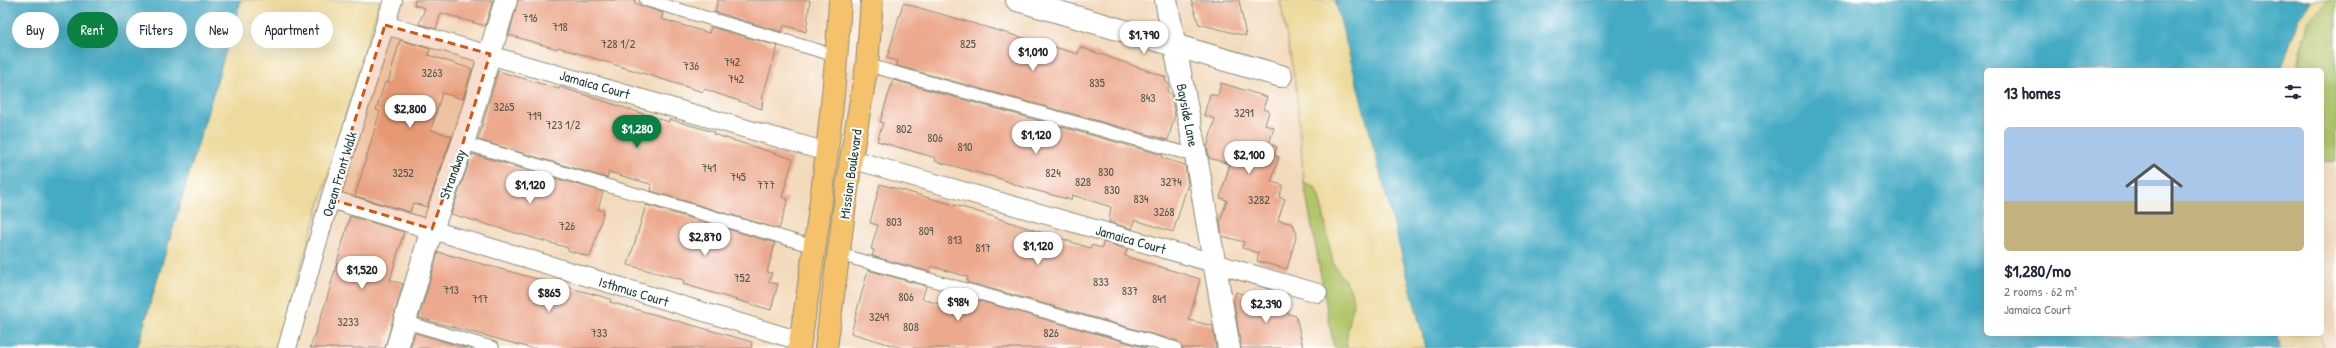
<!DOCTYPE html>
<meta charset="utf-8">
<style>
:root{--surface:#fff;--page:#f2f2f3;--text:#1f2937;--muted:#747a83;--line:#e0e1e3;--accent:#0b8043}
body{margin:0;font-family:"Patrick Hand",sans-serif;background:var(--page);color:var(--text);height:100vh;display:flex;flex-direction:column;font-size:15px;white-space:nowrap}
*{box-sizing:border-box;margin:0}
p{font-size:13px;color:var(--muted)}
.icon{flex:none;width:22px;height:22px;fill:none;stroke:currentColor;stroke-width:2;stroke-linecap:round;stroke-linejoin:round}
.map{position:relative;flex:1;overflow:hidden}
.side{position:absolute;left:1984px;top:68px;width:340px;height:268px;display:flex;flex-direction:column;background:var(--surface);border-radius:6px;box-shadow:0 4px 16px #0002}
.side>*{flex:none}
.hud{position:absolute;left:12px;top:12px;width:380px;height:36px;display:flex;gap:8px}
.price{position:absolute;translate:-50% -34px;padding:0 9px;border-radius:14px;background:#fff;color:#222;font-size:13px;line-height:26px;filter:drop-shadow(0 1px 2px #0008)}
.price::after{content:'';position:absolute;left:50%;top:24px;width:12px;height:9px;margin-left:-6px;background:inherit;clip-path:polygon(0 0,100% 0,50% 100%)}
.price.on{background:var(--accent);color:#fff}
ul{padding:0;list-style:none}
li{display:grid;align-content:center;gap:8px;height:212px;padding:0 20px}
li+li{border-top:1px solid var(--line)}
li span{display:grid;place-items:center;height:124px;border-radius:6px;color:#555}
li>.icon{margin-inline-start:auto}
span .icon{width:72px;height:72px;fill:#fffc;stroke-width:1}
li b{font-size:17px}
h2{display:flex;justify-content:space-between;align-items:center;height:48px;padding:0 20px;font-size:17px}
.chip{padding:0 14px;border-radius:18px;background:var(--surface);box-shadow:0 4px 16px #0002;font-size:14px;line-height:36px}
.chip.on{background:var(--accent);color:#fff}
.map>svg:first-child{display:block}
.green{fill:#b1c569;stroke:#68814e}
.sand{fill:#eeda9e;stroke:#868c69}
.water{fill:#44abc4;stroke:#32747c}
.building{fill:#eca98d}
.lines{fill:none;stroke-linecap:round;stroke-linejoin:round}
.service-casing{stroke:#898c78;stroke-width:14}
.pedestrian-casing{stroke:#898c78;stroke-width:20}
.minor-casing{stroke:#898c78;stroke-width:24}
.primary-casing{stroke:#898c78;stroke-width:24}
.service{stroke:#fff;stroke-width:12}
.pedestrian{stroke:#fff;stroke-width:18}
.minor{stroke:#fff;stroke-width:22}
.primary{stroke:#f5c16b;stroke-width:22}
.marked{fill:#d45610;fill-opacity:0.2;stroke:#d45610;stroke-width:3;stroke-dasharray:8 5;stroke-linejoin:round}
.labels{text-anchor:middle;dominant-baseline:central;stroke-width:4;stroke-linejoin:round;paint-order:stroke}
.number-label{font-size:12px;fill:#52584a}
.street-label{font-size:14px;fill:#1f3d34;stroke:#fff}
</style>
<div class="map">
<svg width="2336" height="348" viewBox="0 0 2336 348">
<rect width="100%" height="100%" fill="#fff"/>
<filter id="ink" filterUnits="userSpaceOnUse"><feTurbulence type="fractalNoise" baseFrequency=".025" numOctaves="2"/><feDisplacementMap in="SourceGraphic" scale="8" xChannelSelector="R" yChannelSelector="G"/><feConvolveMatrix kernelMatrix="1 2 1 2 8 2 1 2 1" color-interpolation-filters="sRGB"/></filter>
<filter id="wash" filterUnits="userSpaceOnUse"><feTurbulence type="fractalNoise" baseFrequency=".012" numOctaves="4" result="noise"/><feDisplacementMap in="SourceGraphic" scale="16" xChannelSelector="R" yChannelSelector="G"/><feGaussianBlur stdDeviation="0.9" result="paint"/><feColorMatrix in="noise" values="0 0 0 0 0 0 0 0 0 0 0 0 0 0 0 0 0 1.4 0 .05"/><feComposite in="paint" operator="in"/></filter>
<g filter="url(#wash)">
<rect width="100%" height="100%" fill="#f3dabd"/>
<g class="green">
<path d="M2327,0H2336V162L2322,161V70H2297L2308,22Z"/>
<path d="M1304,183L1315,187C1325,211 1326,237 1333,262C1337,274 1352,284 1353,300C1353,317 1345,328 1347,348H1334Z"/>
</g>
<g class="sand">
<path d="M241,0H380L277,348H137Z"/>
<path d="M1280,0H1350L1402,177L1425,348H1347C1345,328 1353,317 1353,300C1352,284 1337,274 1333,262C1326,237 1326,211 1315,187L1304,183L1296,87Z"/>
<path d="M2278,0H2327L2308,22L2295,70H2261Z"/>
<path d="M2270,334H2320L2323,348H2273Z"/>
</g>
<g class="water">
<path d="M0,0H241L137,348H0Z"/>
<path d="M1335,0H2311L2298,20L2281,70H1986V334H2277L2279,348H1426Z"/>
</g>
<g id="blocks">
<g class="building">
<path d="M415,0H493L485,26L441,13L436,29L419,24L425,8L414,5Z"/>
<path d="M518,0H635L634,3L663,13L661,19L709,33L711,27L778,46L763,94L762,109L704,89L703,92L558,47L557,49L509,35Z"/>
<path d="M718,0H810L806,32L784,25L782,32L715,12Z"/>
<path d="M1191,0H1239L1246,36L1199,24Z"/>
<path d="M903,3L1078,54L1080,47L1166,77L1165,81L1169,84L1167,92L1171,94L1175,115L1168,140L897,66L898,61L887,58Z"/>
<path d="M400,40L430,49L428,55L472,69L463,99L442,93L431,130L452,136L427,207L413,203L410,212L355,196L380,111L376,110L385,82L388,83Z"/>
<path d="M498,71L559,89L560,87L669,122V119L714,132L713,134L793,159L782,197L788,199L779,229L651,191L652,186L650,184L609,172L607,178L478,140Z"/>
<path d="M893,80L1163,155L1162,158L1185,165L1188,184L1173,232L1135,220L1132,229L1109,222L1111,207L1072,195L1071,200L1019,186L1001,179L935,161L936,158L877,141L883,123L880,122Z"/>
<path d="M1221,83L1267,97L1263,109L1269,111L1265,125L1274,128L1269,144L1277,147L1274,156L1279,157L1271,182L1283,185L1279,197L1285,199L1278,220L1293,224L1297,234L1287,269L1257,261L1259,253L1242,248L1244,242L1222,236L1220,222L1227,200L1220,198L1230,164L1209,158L1207,147L1215,119L1204,115L1210,94L1218,96Z"/>
<path d="M472,154L603,192L598,209L604,211L591,255L589,257L568,250V248L451,214Z"/>
<path d="M880,184L972,210L1090,248L1091,245L1102,248L1103,242L1127,249L1125,256L1200,279L1189,320L1213,326L1216,348H1182L1177,341L967,282L968,277L931,266L930,272L872,256L874,250L871,249L878,225L870,223Z"/>
<path d="M646,205L775,243L767,272L772,273L769,282L778,284L771,310L683,284L684,280L628,265Z"/>
<path d="M350,216L404,232L390,280L403,284L385,348H310L326,302Z"/>
<path d="M438,252L611,299L610,302L752,342L751,348H531L419,318Z"/>
<path d="M868,270L926,286L922,299L957,309L962,296L1147,348H902L851,333Z"/>
<path d="M1236,292L1263,301L1264,298L1281,303L1287,310L1286,313L1296,316L1303,348H1241L1234,301Z"/>
<path d="M415,333L467,348H410Z"/>
</g>
</g>
</g>
<g filter="url(#ink)">
<use href="#blocks" fill-opacity="0" stroke="#898c78" stroke-width="1"/>
<g class="lines">
<g class="service-casing">
<g id="service">
<path d="M646,0L837,56"/>
<path d="M867,65L1196,156"/>
<path d="M463,143L815,247"/>
<path d="M838,254L1175,348"/>
<path d="M405,322L493,348"/>
</g>
</g>
<g class="pedestrian-casing">
<g id="pedestrian">
<path d="M385,25L827,152"/>
<path d="M851,159L1318,293"/>
<path d="M330,199L800,341"/>
<path d="M287,348L330,199L393,0"/>
</g>
</g>
<g class="minor-casing">
<g id="minor">
<path d="M1017,0L1281,76"/>
<path d="M1166,0L1196,156L1229,348"/>
<path d="M397,348L432,229L463,143L506,0"/>
</g>
</g>
<g class="primary-casing">
<g id="primary">
<path d="M799,348C818,233 834,117 840,0"/>
<path d="M826,348L851,159L867,65L872,0"/>
</g>
</g>
<use href="#service" class="service"/>
<use href="#pedestrian" class="pedestrian"/>
<use href="#minor" class="minor"/>
<use href="#primary" class="primary"/>
</g>
</g>
<path class="marked" d="M385,25L490,54L463,143L432,229L330,199Z"/>
<g class="labels">
<g class="number-label">
<text x="530" y="17">716</text>
<text x="560" y="26">718</text>
<text x="618" y="43">728 1/2</text>
<text x="968" y="43">825</text>
<text x="732" y="61">742</text>
<text x="691" y="65">736</text>
<text x="432" y="72">3263</text>
<text x="736" y="78">742</text>
<text x="1097" y="82">835</text>
<text x="1148" y="97">843</text>
<text x="504" y="106">3265</text>
<text x="1244" y="112">3291</text>
<text x="534" y="115">719</text>
<text x="563" y="124">723 1/2</text>
<text x="904" y="128">802</text>
<text x="935" y="137">806</text>
<text x="965" y="146">810</text>
<text x="709" y="167">741</text>
<text x="1106" y="171">830</text>
<text x="403" y="172">3252</text>
<text x="1053" y="172">824</text>
<text x="738" y="176">745</text>
<text x="1083" y="181">828</text>
<text x="1171" y="181">3274</text>
<text x="766" y="184">777</text>
<text x="1112" y="189">830</text>
<text x="1141" y="198">834</text>
<text x="1259" y="199">3282</text>
<text x="1164" y="211">3268</text>
<text x="894" y="221">803</text>
<text x="567" y="225">726</text>
<text x="926" y="230">809</text>
<text x="955" y="239">813</text>
<text x="983" y="247">817</text>
<text x="742" y="277">752</text>
<text x="1101" y="281">833</text>
<text x="451" y="289">713</text>
<text x="1130" y="290">837</text>
<text x="906" y="296">806</text>
<text x="480" y="298">717</text>
<text x="1159" y="298">841</text>
<text x="879" y="316">3249</text>
<text x="348" y="321">3233</text>
<text x="911" y="326">808</text>
<text x="599" y="332">733</text>
<text x="1051" y="332">826</text>
</g>
<g class="street-label">
<text transform="translate(595 84) rotate(16)">Jamaica Court</text>
<text transform="translate(1188 115) rotate(79)">Bayside Lane</text>
<text transform="translate(339 174) rotate(-73)">Ocean Front Walk</text>
<text transform="translate(452 174) rotate(-70)">Strandway</text>
<text transform="translate(850 174) rotate(-82)">Mission Boulevard</text>
<text transform="translate(1131 239) rotate(16)">Jamaica Court</text>
<text transform="translate(634 291) rotate(17)">Isthmus Court</text>
</g>
</g>
</svg>
<b class="price" style="left:1144px;top:55px">$1,790</b>
<b class="price" style="left:1033px;top:72px">$1,010</b>
<b class="price" style="left:410px;top:129px">$2,800</b>
<b class="price on" style="left:637px;top:149px">$1,280</b>
<b class="price" style="left:1036px;top:155px">$1,120</b>
<b class="price" style="left:1249px;top:175px">$2,100</b>
<b class="price" style="left:530px;top:205px">$1,120</b>
<b class="price" style="left:705px;top:257px">$2,870</b>
<b class="price" style="left:1038px;top:266px">$1,120</b>
<b class="price" style="left:362px;top:290px">$1,520</b>
<b class="price" style="left:549px;top:313px">$865</b>
<b class="price" style="left:958px;top:322px">$984</b>
<b class="price" style="left:1266px;top:324px">$2,390</b>
<div class="hud">
<a class="chip">Buy</a>
<a class="chip on">Rent</a>
<a class="chip">Filters</a>
<a class="chip">New</a>
<a class="chip">Apartment</a>
</div>
<section class="side">
<h2>13 homes<svg class="icon" aria-label="filters" viewBox="0 0 24 24"><path d="M4 7h16M4 17h16"/><circle cx="9" cy="7" r="2"/><circle cx="15" cy="17" r="2"/></svg></h2>
<ul>
<li><span style="background:linear-gradient(#a9c7e8 60%,#c2b280 0)"><svg class="icon" aria-label="home" viewBox="0 0 24 24"><path d="M3 11l9-7 9 7M6 9v11h12V9"/></svg></span><div><b>$1,280/mo</b><p>2 rooms · 62 m²</p><p>Jamaica Court</p></div></li>
</ul>
</section>
</div>
